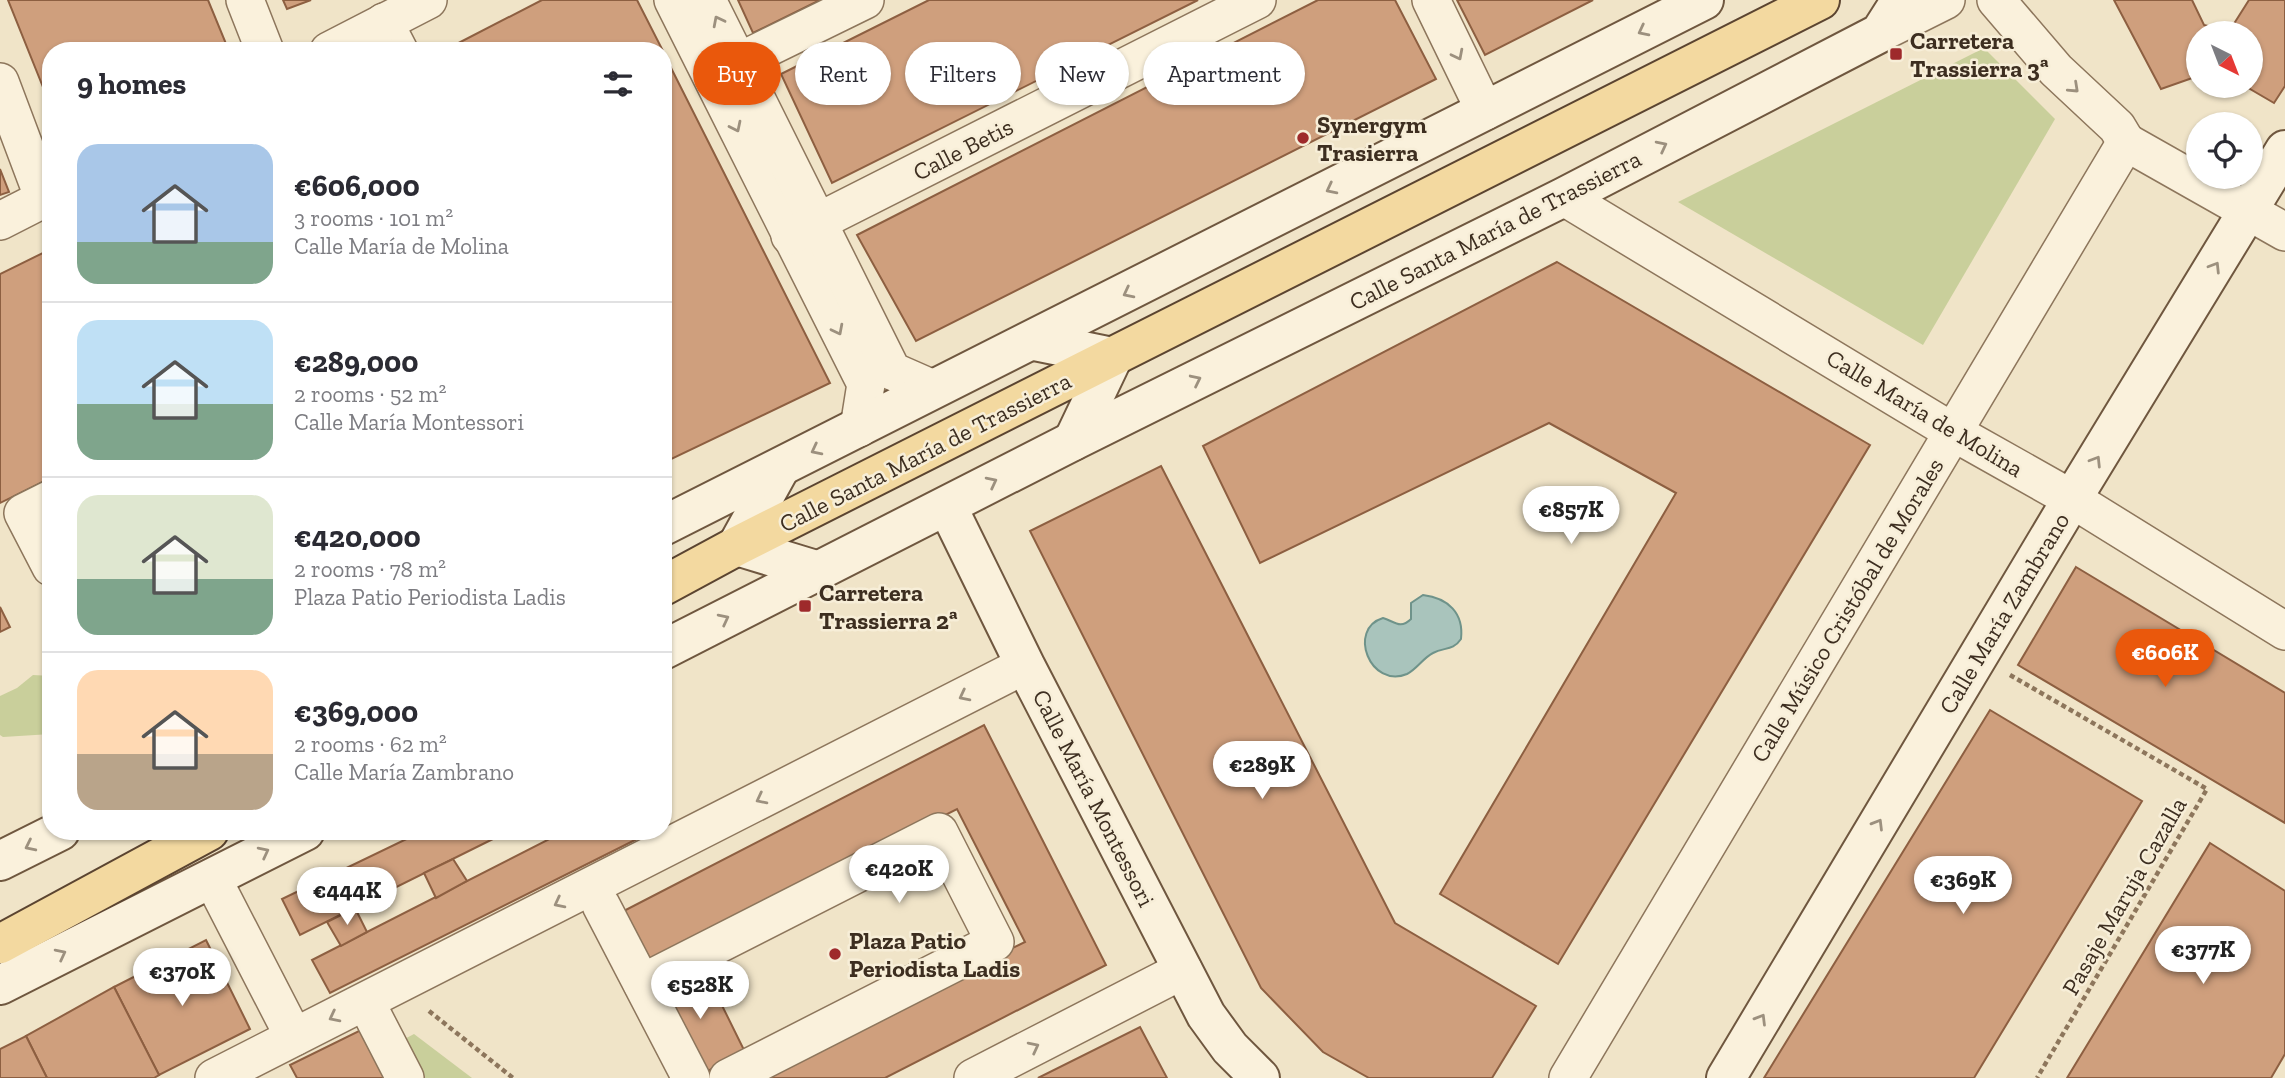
<!DOCTYPE html>
<meta charset="utf-8">
<style>
:root{--surface:#fff;--page:#f7f7f7;--text:#2b2b33;--muted:#7c7c81;--line:#e1e1e2;--accent:#ea580c}
body{margin:0;font-family:"Zilla Slab",serif;background:var(--page);color:var(--text);height:100vh;display:flex;flex-direction:column;font-size:26px;white-space:nowrap}
*{box-sizing:border-box;margin:0}
p{font-size:23px;color:var(--muted)}
.icon{flex:none;width:38px;height:38px;fill:none;stroke:currentColor;stroke-width:2;stroke-linecap:round;stroke-linejoin:round}
.map{position:relative;flex:1;overflow:hidden}
.side{position:absolute;left:42px;top:42px;width:630px;height:798px;display:flex;flex-direction:column;background:var(--surface);border-radius:28px;box-shadow:0 2px 5px #0004}
.side>*{flex:none}
.hud{position:absolute;left:693px;top:42px;width:665px;height:63px;display:flex;gap:14px}
.needle{width:46px;rotate:138deg}
.buttons{position:absolute;left:2186px;top:21px;display:grid;gap:14px}
.buttons a{display:grid;place-items:center;width:77px;height:77px;border-radius:50%;background:var(--surface);box-shadow:0 2px 5px #0004;font-size:35px}
.price{position:absolute;translate:-50% -60px;padding:0 16px;border-radius:24px;background:#fff;color:#222;font-size:23px;line-height:46px;filter:drop-shadow(0 2px 4px #0008)}
.price::after{content:'';position:absolute;left:50%;top:42px;width:21px;height:16px;margin-left:-10px;background:inherit;clip-path:polygon(0 0,100% 0,50% 100%)}
.price.current{background:var(--accent);color:#fff}
ul{padding:0;list-style:none}
li{display:flex;align-items:center;gap:21px;height:175px;padding:0 35px}
li+li{border-top:2px solid var(--line)}
li span{display:grid;place-items:center;flex:none;width:196px;height:140px;border-radius:21px;color:#555}
li>.icon{margin-inline-start:auto}
span .icon{width:84px;height:84px;fill:#fffc;stroke-width:1}
li b{font-size:30px}
h2{display:flex;justify-content:space-between;align-items:center;height:84px;padding:0 35px;font-size:30px}
.pill{padding:0 24px;border-radius:32px;background:var(--surface);box-shadow:0 2px 5px #0004;font-size:24px;line-height:63px}
.pill.current{background:var(--accent);color:#fff}
.map>svg:first-child{display:block}
.green{fill:#c9cf9b}
.water{fill:#a9c4bc;stroke:#6f938a;stroke-width:2}
.building{fill:#cf9f7d;stroke:#8d5f41;stroke-width:2}
.lines{fill:none;stroke-linecap:round;stroke-linejoin:round}
.street-casing{stroke:#8d765c;stroke-width:40}
.secondary-casing{stroke:#6f573f;stroke-width:42}
.primary-casing{stroke:#5b4430;stroke-width:42}
.path{stroke:#8d765c;stroke-width:4.5;stroke-dasharray:5 3.5;stroke-linecap:butt}
.street{stroke:#faf1dc;stroke-width:37}
.secondary{stroke:#faf1dc;stroke-width:38}
.primary{stroke:#f3d9a0;stroke-width:38}
.oneway{stroke:#9c907e}
.poi-dot{fill:#9e2a2b;stroke:#f7eed8;stroke-width:2.5}
.labels{text-anchor:middle;dominant-baseline:central;stroke-width:5;stroke-linejoin:round;paint-order:stroke}
.poi-label{font-size:24px;font-weight:bold;fill:#3d2e20;stroke:#f7eed8;text-anchor:start}
.street-label{font-size:24px;fill:#3d2e20;stroke:#f7eed8}
</style>
<div class="map">
<svg width="2285" height="1078" viewBox="0 0 2285 1078">
<rect width="100%" height="100%" fill="#f0e4c8"/>
<g class="green">
<path d="M1984,48L2055,119L1923,345L1678,202Z"/>
<path d="M33,675L51,676V734L3,737L0,735V696L17,688Z"/>
<path d="M414,1034L472,1078H415L397,1043Z"/>
</g>
<path class="water" d="M1423,595C1448,598 1464,613 1461,639C1453,651 1444,647 1433,653C1423,658 1417,669 1407,674C1370,689 1347,629 1383,618C1394,621 1400,630 1411,619V603Z"/>
<g class="building">
<path d="M8,0H208L229,51H51V107Z"/>
<path d="M283,0H311L287,9Z"/>
<path d="M542,0H637L663,51H443Z"/>
<path d="M738,0H820L753,33Z"/>
<path d="M929,0H1198L832,183L781,74Z"/>
<path d="M1318,0H1395L1436,79L916,341L857,235Z"/>
<path d="M1457,0H1593L1485,55Z"/>
<path d="M2114,0H2192L2204,25L2220,29V33H2198V76L2161,89Z"/>
<path d="M2249,0H2285V86L2274,103L2245,86H2250V33H2220V29L2230,30Z"/>
<path d="M663,52L830,383L663,463Z"/>
<path d="M0,169L9,192L0,195Z"/>
<path d="M51,249V478L0,503V274Z"/>
<path d="M1557,262L1870,445L1558,964L1440,894L1676,493L1549,423L1260,563L1203,446Z"/>
<path d="M1161,466L1395,923L1536,1006L1492,1078H1369L1323,1052L1261,988L1030,531Z"/>
<path d="M2076,567L2285,693V823L2018,665Z"/>
<path d="M0,607L10,627L0,632Z"/>
<path d="M1990,710L2142,801L1974,1078H1764Z"/>
<path d="M984,725L1106,965L885,1078H749L1025,942L957,809L645,966L616,915Z"/>
<path d="M423,831H509L300,935L282,899Z"/>
<path d="M565,831H653L330,993L312,960Z"/>
<path d="M2210,843L2285,891V1054L2271,1078H2067Z"/>
<path d="M453,859L467,881L436,898L424,873Z"/>
<path d="M355,908L367,932L341,946L327,922Z"/>
<path d="M206,940L250,1029L159,1075L114,987Z"/>
<path d="M703,967L745,1052L698,1076L653,989Z"/>
<path d="M114,987L159,1075L154,1078H47L26,1036Z"/>
<path d="M1140,1027L1167,1078H1038Z"/>
<path d="M363,1029L387,1078H297L290,1065Z"/>
<path d="M26,1036L47,1078H0V1049Z"/>
</g>
<g class="lines">
<g class="street-casing">
<g id="street">
<path d="M245,0L265,51"/>
<path d="M673,0L866,384L859,428"/>
<path d="M707,0L892,371L933,389"/>
<path d="M1431,0L1485,111"/>
<path d="M1996,0L2056,70L2117,127L2126,142"/>
<path d="M384,22L399,51"/>
<path d="M1880,33L1946,0"/>
<path d="M329,51L428,0"/>
<path d="M718,72L865,0"/>
<path d="M0,82L44,199"/>
<path d="M2126,142L2285,232"/>
<path d="M1564,197L1953,432L2072,499L2285,631"/>
<path d="M0,221L51,195"/>
<path d="M790,236L1257,0"/>
<path d="M51,499L23,513L51,567"/>
<path d="M212,878L294,1037"/>
<path d="M601,905L691,1078"/>
<path d="M642,983L939,832L995,942L728,1078"/>
<path d="M374,1018L405,1078"/>
<path d="M214,1078L1025,665"/>
<path d="M973,1078L1183,970"/>
<path d="M1568,1078L2126,142"/>
</g>
</g>
<g class="secondary-casing">
<g id="secondary">
<path d="M1034,341L1113,357L1073,441"/>
<path d="M780,468L737,546L819,571"/>
<path d="M947,506L1025,665L1206,1015L1230,1048L1260,1078"/>
<path d="M663,526L1704,0"/>
<path d="M663,650L1073,441L1564,197L1880,33L1901,0"/>
<path d="M0,861L60,831"/>
<path d="M0,985L305,831"/>
<path d="M1726,1078L2072,499L2285,150"/>
</g>
</g>
<g class="primary-casing">
<g id="primary">
<path d="M663,586L737,546L1820,0"/>
<path d="M0,944L209,831"/>
</g>
</g>
<g class="path">
<path d="M2010,675L2207,789L2037,1078"/>
<path d="M429,1011L513,1078"/>
</g>
<use href="#street" class="street"/>
<use href="#secondary" class="secondary"/>
<use href="#primary" class="primary"/>
</g>
<defs><path id="oneway-chevron" d="M-2-3.5L2.5 0L-2 3.5" fill="none" stroke-width="1.6" stroke-linecap="round" stroke-linejoin="round" transform="scale(1.75)"/></defs>
<g class="oneway">
<use href="#oneway-chevron" transform="translate(718 21) rotate(-117)"/>
<use href="#oneway-chevron" transform="translate(1643 31) rotate(153)"/>
<use href="#oneway-chevron" transform="translate(1458 55) rotate(63)"/>
<use href="#oneway-chevron" transform="translate(2074 88) rotate(43)"/>
<use href="#oneway-chevron" transform="translate(736 127) rotate(64)"/>
<use href="#oneway-chevron" transform="translate(1662 146) rotate(-27)"/>
<use href="#oneway-chevron" transform="translate(1331 189) rotate(153)"/>
<use href="#oneway-chevron" transform="translate(2215 267) rotate(-58)"/>
<use href="#oneway-chevron" transform="translate(1128 293) rotate(153)"/>
<use href="#oneway-chevron" transform="translate(838 330) rotate(63)"/>
<use href="#oneway-chevron" transform="translate(1196 380) rotate(-26)"/>
<use href="#oneway-chevron" transform="translate(816 450) rotate(153)"/>
<use href="#oneway-chevron" transform="translate(2096 461) rotate(-58)"/>
<use href="#oneway-chevron" transform="translate(992 482) rotate(-27)"/>
<use href="#oneway-chevron" transform="translate(724 619) rotate(-27)"/>
<use href="#oneway-chevron" transform="translate(964 696) rotate(153)"/>
<use href="#oneway-chevron" transform="translate(761 799) rotate(153)"/>
<use href="#oneway-chevron" transform="translate(1878 824) rotate(-59)"/>
<use href="#oneway-chevron" transform="translate(30 846) rotate(154)"/>
<use href="#oneway-chevron" transform="translate(264 852) rotate(-27)"/>
<use href="#oneway-chevron" transform="translate(559 903) rotate(153)"/>
<use href="#oneway-chevron" transform="translate(61 954) rotate(-27)"/>
<use href="#oneway-chevron" transform="translate(334 1017) rotate(153)"/>
<use href="#oneway-chevron" transform="translate(1761 1019) rotate(-59)"/>
<use href="#oneway-chevron" transform="translate(1034 1047) rotate(-27)"/>
</g>
<g class="poi-dot">
<rect x="1889" y="47" width="14" height="14" rx="3.5"/>
<circle cx="1303" cy="138" r="7"/>
<rect x="798" y="599" width="14" height="14" rx="3.5"/>
<circle cx="835" cy="954" r="7"/>
</g>
<g class="labels">
<g class="poi-label">
<text x="1910" y="40">Carretera<tspan x="1910" dy="28">Trassierra 3ª</tspan></text>
<text x="1317" y="124">Synergym<tspan x="1317" dy="28">Trasierra</tspan></text>
<text x="819" y="592">Carretera<tspan x="819" dy="28">Trassierra 2ª</tspan></text>
<text x="849" y="940">Plaza Patio<tspan x="849" dy="28">Periodista Ladis</tspan></text>
</g>
<g class="street-label">
<text transform="translate(963 149) rotate(-27)">Calle Betis</text>
<text transform="translate(1495 230) rotate(-27)">Calle Santa María de Trassierra</text>
<text transform="translate(1925 413) rotate(31)">Calle María de Molina</text>
<text transform="translate(925 452) rotate(-27)">Calle Santa María de Trassierra</text>
<text transform="translate(1847 610) rotate(-59)">Calle Músico Cristóbal de Morales</text>
<text transform="translate(2004 613) rotate(-59)">Calle María Zambrano</text>
<text transform="translate(1094 798) rotate(63)">Calle María Montessori</text>
<text transform="translate(2124 896) rotate(-60)">Pasaje Maruja Cazalla</text>
</g>
</g>
</svg>
<div class="buttons">
<a><svg class="needle" viewBox="-14 -14 28 28"><path d="M0-13l5 13h-10z" fill="#e53935"/><path d="M0 13l5-13h-10z" fill="#7c7c81"/></svg></a>
<a><svg class="icon" aria-label="locate" viewBox="0 0 24 24"><circle cx="12" cy="12" r="6"/><path d="M12 2v4M12 18v4M2 12h4M18 12h4"/></svg></a>
</div>
<b class="price" style="left:1571px;top:546px">€857K</b>
<b class="price current" style="left:2165px;top:689px">€606K</b>
<b class="price" style="left:1262px;top:801px">€289K</b>
<b class="price" style="left:899px;top:905px">€420K</b>
<b class="price" style="left:1963px;top:916px">€369K</b>
<b class="price" style="left:347px;top:927px">€444K</b>
<b class="price" style="left:2203px;top:986px">€377K</b>
<b class="price" style="left:182px;top:1008px">€370K</b>
<b class="price" style="left:700px;top:1021px">€528K</b>
<div class="hud">
<a class="pill current">Buy</a>
<a class="pill">Rent</a>
<a class="pill">Filters</a>
<a class="pill">New</a>
<a class="pill">Apartment</a>
</div>
<section class="side">
<h2>9 homes<svg class="icon" aria-label="filters" viewBox="0 0 24 24"><path d="M4 7h16M4 17h16"/><circle cx="9" cy="7" r="2"/><circle cx="15" cy="17" r="2"/></svg></h2>
<ul>
<li><span style="background:linear-gradient(#a9c7e8 70%,#7fa58c 0)"><svg class="icon" aria-label="home" viewBox="0 0 24 24"><path d="M3 11l9-7 9 7M6 9v11h12V9"/></svg></span><div><b>€606,000</b><p>3 rooms · 101 m²</p><p>Calle María de Molina</p></div></li>
<li><span style="background:linear-gradient(#bfe0f5 60%,#7fa58c 0)"><svg class="icon" aria-label="home" viewBox="0 0 24 24"><path d="M3 11l9-7 9 7M6 9v11h12V9"/></svg></span><div><b>€289,000</b><p>2 rooms · 52 m²</p><p>Calle María Montessori</p></div></li>
<li><span style="background:linear-gradient(#dfe7d0 60%,#7fa58c 0)"><svg class="icon" aria-label="home" viewBox="0 0 24 24"><path d="M3 11l9-7 9 7M6 9v11h12V9"/></svg></span><div><b>€420,000</b><p>2 rooms · 78 m²</p><p>Plaza Patio Periodista Ladis</p></div></li>
<li><span style="background:linear-gradient(#ffd9b3 60%,#b9a48a 0)"><svg class="icon" aria-label="home" viewBox="0 0 24 24"><path d="M3 11l9-7 9 7M6 9v11h12V9"/></svg></span><div><b>€369,000</b><p>2 rooms · 62 m²</p><p>Calle María Zambrano</p></div></li>
</ul>
</section>
</div>
